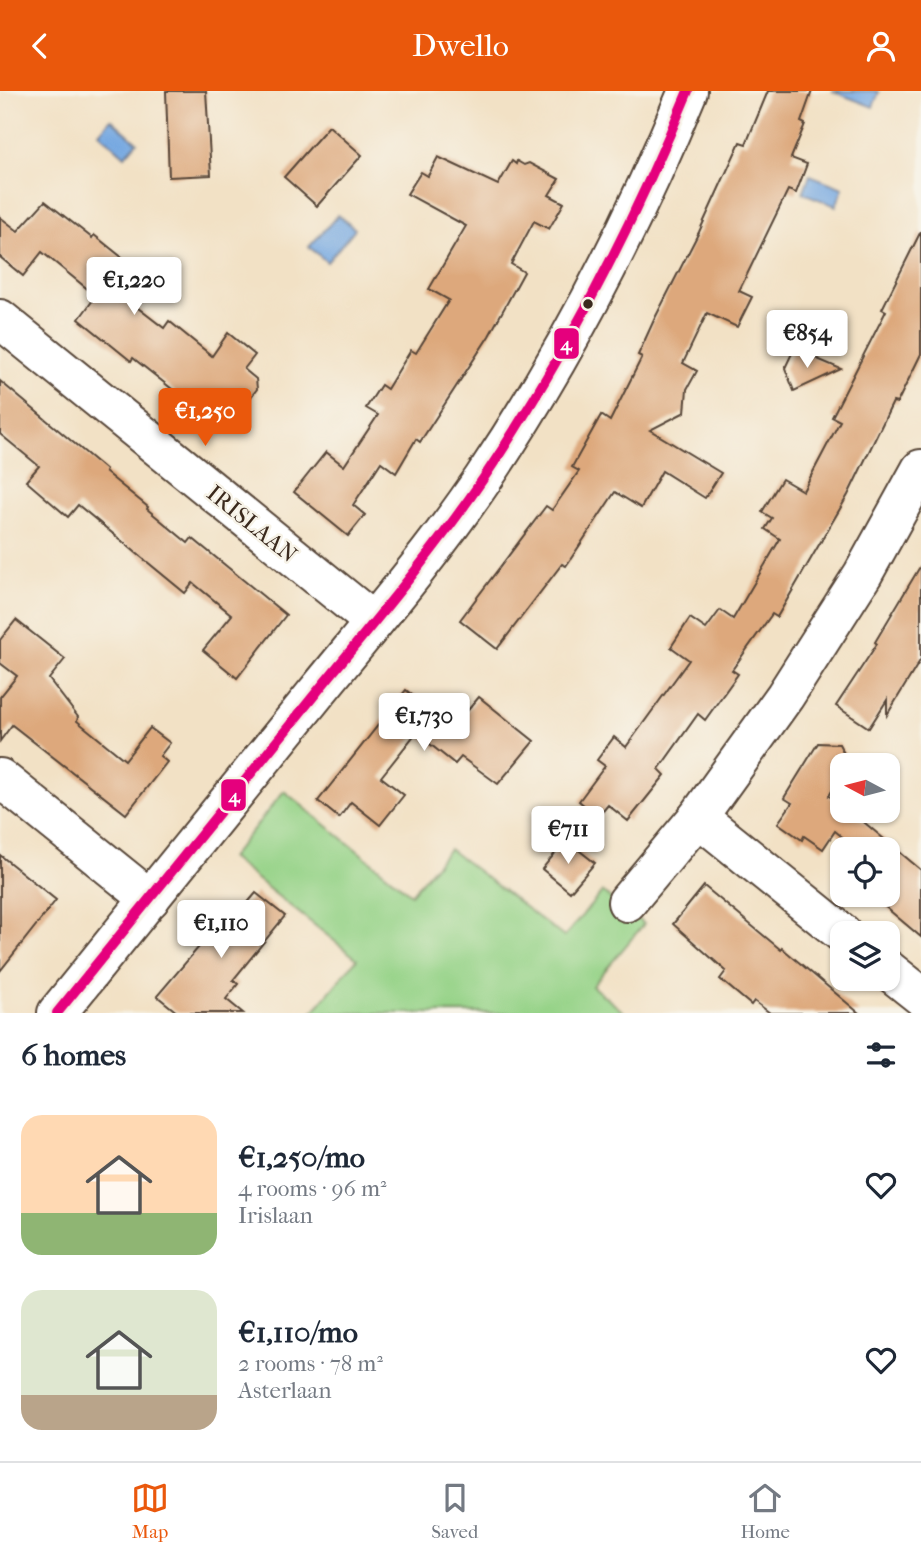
<!DOCTYPE html>
<meta charset="utf-8">
<style>
:root{--surface:#fff;--page:#f2f2f3;--text:#1f2937;--muted:#747a83;--line:#e0e1e3;--accent:#ea580c}
body{margin:0;font-family:"IM FELL French Canon",serif;background:var(--page);color:var(--text);height:100vh;display:flex;flex-direction:column;font-size:26px;white-space:nowrap}
*{box-sizing:border-box;margin:0}
p{font-size:23px;color:var(--muted)}
.icon{flex:none;width:38px;height:38px;fill:none;stroke:currentColor;stroke-width:2;stroke-linecap:round;stroke-linejoin:round}
.map{position:relative;height:922px;overflow:hidden}
.drawer{display:flex;flex-direction:column;background:var(--surface);flex:1}
.drawer>*{flex:none}
.needle{width:46px;rotate:277deg}
.buttons{position:absolute;left:830px;top:662px;display:grid;gap:14px}
.buttons a{display:grid;place-items:center;width:70px;height:70px;border-radius:14px;background:var(--surface);box-shadow:0 2px 5px #0004;font-size:35px}
.price{position:absolute;translate:-50% -60px;padding:0 16px;border-radius:7px;background:#fff;color:#222;font-size:23px;line-height:46px;filter:drop-shadow(0 2px 4px #0008)}
.price::after{content:'';position:absolute;left:50%;top:42px;width:21px;height:16px;margin-left:-10px;background:inherit;clip-path:polygon(0 0,100% 0,50% 100%)}
.price.on{background:var(--accent);color:#fff}
ul{padding:0;list-style:none}
li{display:flex;align-items:center;gap:21px;height:175px;padding:0 21px}
li span{display:grid;place-items:center;flex:none;width:196px;height:140px;border-radius:21px;color:#555}
li>.icon{margin-inline-start:auto}
span .icon{width:84px;height:84px;fill:#fffc;stroke-width:1}
li b{font-size:30px}
h2{display:flex;justify-content:space-between;align-items:center;height:84px;padding:0 21px;font-size:30px}
header{display:flex;justify-content:space-between;align-items:center;height:91px;padding:0 21px;background:var(--accent);color:#fff;font-size:32px;font-weight:600}
.tabs{display:flex;justify-content:space-around;align-items:center;height:98px;border-top:2px solid var(--line);background:var(--surface);font-size:19px;color:var(--muted)}
.tabs a{display:grid;justify-items:center;gap:4px}
.tabs .on{color:var(--accent)}
.map>svg:first-child{display:block}
.green{fill:#96d388;stroke:#687e53;stroke-width:2}
.water{fill:#76a8e1;stroke:#586980;stroke-width:2}
.building{fill:#dda87c}
.lines{fill:none;stroke-linecap:round;stroke-linejoin:round}
.minor-casing{stroke:#564537;stroke-width:42}
.minor{stroke:#fff;stroke-width:38}
.bus-1-casing{stroke:#f7f3e8;stroke-width:16}
.bus-1{stroke:#e5007d;stroke-width:10}
.bus-dot{fill:#3b2a1e;stroke:#f7f3e8;stroke-width:2.5}
.labels{text-anchor:middle;dominant-baseline:central;stroke-width:5;stroke-linejoin:round;paint-order:stroke}
.street-label{font-size:23px;fill:#3b2a1e;stroke:#f7f3e8}
.line-badge{stroke:#f7f3e8;stroke-width:2.5}
.badge-label{font-size:19px;text-anchor:middle;font-weight:bold;fill:#fff}
</style>
<header><svg class="icon" aria-label="back" viewBox="0 0 24 24"><path d="M15 5l-7 7 7 7"/></svg>Dwello<svg class="icon" aria-label="person" viewBox="0 0 24 24"><circle cx="12" cy="8" r="4"/><path d="M4 21q1-7 8-7t8 7"/></svg></header>
<div class="map">
<svg width="921" height="922" viewBox="0 0 921 922">
<rect width="100%" height="100%" fill="#f7f3e8"/>
<filter id="ink" filterUnits="userSpaceOnUse"><feTurbulence type="fractalNoise" baseFrequency=".0143" numOctaves="2"/><feDisplacementMap in="SourceGraphic" scale="14" xChannelSelector="R" yChannelSelector="G"/><feConvolveMatrix kernelMatrix="1 2 1 2 8 2 1 2 1" color-interpolation-filters="sRGB"/></filter>
<filter id="wash" filterUnits="userSpaceOnUse"><feTurbulence type="fractalNoise" baseFrequency=".00686" numOctaves="4" result="noise"/><feDisplacementMap in="SourceGraphic" scale="28" xChannelSelector="R" yChannelSelector="G"/><feGaussianBlur stdDeviation="1.57" result="paint"/><feColorMatrix in="noise" values="0 0 0 0 0 0 0 0 0 0 0 0 0 0 0 0 0 1.4 0 .05"/><feComposite in="paint" operator="in"/></filter>
<g filter="url(#wash)">
<rect width="100%" height="100%" fill="#f2e1c5"/>
<path class="green" d="M284,700L411,803L449,758L564,846L602,801L644,833L592,895L625,922H312L357,868L230,767Z"/>
<g class="water">
<path d="M832,0H875L879,1L873,16Z"/>
<path d="M111,28L137,51L125,65L99,42Z"/>
<path d="M810,84L843,97L836,115L803,102Z"/>
<path d="M338,124L355,138L327,171L309,156Z"/>
</g>
<g id="blocks">
<g class="building">
<path d="M166,0H206L211,84L169,86Z"/>
<path d="M768,0H812L801,31L805,33L791,67L807,73L796,102L788,99L739,200L752,206L737,236L707,222L683,272L697,280L687,298L685,321L650,339L721,382L705,407L662,380L641,417L615,401L566,475L562,473L497,558L460,529L546,415L552,419L579,380L572,376L601,324L610,330L642,266L638,264L654,229L699,141L740,51L746,53Z"/>
<path d="M329,35L362,64L317,115L284,86Z"/>
<path d="M438,66L498,94L512,70L516,73L517,70L524,74L529,72L559,88L549,104L564,112L549,138L534,130L511,173L524,181L489,245L420,351L416,348L396,382L381,371L353,414L365,424L348,445L294,401L326,361L344,375L378,324L366,317L381,294L387,298L411,259L416,262L449,209L429,198L466,135L407,103L421,81L428,85Z"/>
<path d="M45,110L92,147L94,144L139,180L120,203L164,237L169,230L212,265L228,242L255,264L244,278L256,288L257,298L226,338L203,320L199,325L179,310L182,306L133,267L131,270L79,228L96,205L42,161L23,185L0,166V126L18,140Z"/>
<path d="M921,140V263L897,312L893,311L848,404L777,526L772,523L732,579L738,583L705,629L698,623L659,678L665,684L628,730L608,714L598,726L579,710L605,675L597,669L614,646L626,656L689,569L671,556L690,527L706,538L720,519L733,528L780,448L765,438L772,427L762,421L782,388L803,400L840,330L832,326L886,220L882,218Z"/>
<path d="M794,258L841,278L794,300L785,277Z"/>
<path d="M0,290L106,379L105,381L148,416L147,418L188,452L192,447L286,524L237,587L203,559L232,524L193,492L185,502L78,414L68,426L26,390L39,375L0,343Z"/>
<path d="M921,474V568L887,624V609L869,637L836,615L877,553L875,551Z"/>
<path d="M16,529L65,568L49,588L78,626L77,630L125,669L150,637L170,652L160,665L167,671L126,723L12,634L0,650V606L17,585L0,572V549Z"/>
<path d="M406,599L453,637L479,606L534,650L498,693L461,666L455,673L416,642L381,686L404,704L380,734L351,711L339,727L318,710Z"/>
<path d="M818,652L839,653L849,672L842,674V683L829,705L842,714V719H849L859,727L921,779V846L870,803H889L887,802V758H857L835,740L823,758L804,745L802,749L778,732L792,712L784,707Z"/>
<path d="M566,749L595,772L570,801L542,778Z"/>
<path d="M0,764L56,809L0,880Z"/>
<path d="M704,795L781,859L782,857L859,922H770L754,910L751,914L720,888L726,880L673,833Z"/>
<path d="M256,802L285,825L233,889L238,893L226,908L243,922H178L157,905L233,816L239,822Z"/>
</g>
</g>
</g>
<g filter="url(#ink)">
<use href="#blocks" fill-opacity="0" stroke="#564537" stroke-width="2"/>
<g class="lines">
<g class="minor-casing">
<g id="minor">
<path d="M0,228L374,531"/>
<path d="M0,687L150,808"/>
<path d="M698,726L842,842"/>
<path d="M627,811L698,726L785,605L863,483L921,378"/>
<path d="M887,878L921,905"/>
<path d="M57,922C144,816 230,709 316,602C373,532 432,463 483,388C565,266 632,136 688,0"/>
</g>
</g>
<use href="#minor" class="minor"/>
<g class="bus-1-casing">
<path id="bus-1" d="M57,922C144,816 230,709 316,602C373,532 432,463 483,388C565,266 632,136 688,0"/>
</g>
<use href="#bus-1" class="bus-1"/>
</g>
</g>
<circle class="bus-dot" cx="588" cy="213" r="6"/>
<g class="labels">
<g class="street-label">
<text transform="translate(252 433) rotate(39)">IRISLAAN</text>
</g>
</g>
<g class="line-badge">
<rect x="553" y="236" width="27" height="33" rx="7" fill="#e5007d"/>
<rect x="220" y="687" width="27" height="34" rx="7" fill="#e5007d"/>
</g>
<g class="badge-label">
<text x="566" y="259">4</text>
<text x="234" y="711">4</text>
</g>
</svg>
<div class="buttons">
<a><svg class="needle" viewBox="-14 -14 28 28"><path d="M0-13l5 13h-10z" fill="#e53935"/><path d="M0 13l5-13h-10z" fill="#747a83"/></svg></a>
<a><svg class="icon" aria-label="locate" viewBox="0 0 24 24"><circle cx="12" cy="12" r="6"/><path d="M12 2v4M12 18v4M2 12h4M18 12h4"/></svg></a>
<a><svg class="icon" aria-label="layers" viewBox="0 0 24 24"><path d="M12 4l9 5-9 5-9-5zM3 14l9 5 9-5"/></svg></a>
</div>
<b class="price" style="left:134px;top:226px">€1,220</b>
<b class="price" style="left:807px;top:279px">€854</b>
<b class="price on" style="left:205px;top:357px">€1,250</b>
<b class="price" style="left:424px;top:662px">€1,730</b>
<b class="price" style="left:568px;top:775px">€711</b>
<b class="price" style="left:221px;top:869px">€1,110</b>
</div>
<section class="drawer">
<h2>6 homes<svg class="icon" aria-label="filters" viewBox="0 0 24 24"><path d="M4 7h16M4 17h16"/><circle cx="9" cy="7" r="2"/><circle cx="15" cy="17" r="2"/></svg></h2>
<ul>
<li><span style="background:linear-gradient(#ffd9b3 70%,#8fb573 0)"><svg class="icon" aria-label="home" viewBox="0 0 24 24"><path d="M3 11l9-7 9 7M6 9v11h12V9"/></svg></span><div><b>€1,250/mo</b><p>4 rooms · 96 m²</p><p>Irislaan</p></div><svg class="icon" aria-label="heart" viewBox="0 0 24 24"><path d="M12 20l-8-8c-3-5 5-10 8-4 3-6 11-1 8 4z"/></svg></li>
<li><span style="background:linear-gradient(#dfe7d0 75%,#b9a48a 0)"><svg class="icon" aria-label="home" viewBox="0 0 24 24"><path d="M3 11l9-7 9 7M6 9v11h12V9"/></svg></span><div><b>€1,110/mo</b><p>2 rooms · 78 m²</p><p>Asterlaan</p></div><svg class="icon" aria-label="heart" viewBox="0 0 24 24"><path d="M12 20l-8-8c-3-5 5-10 8-4 3-6 11-1 8 4z"/></svg></li>
</ul>
</section>
<nav class="tabs">
<a class="on"><svg class="icon" aria-label="map" viewBox="0 0 24 24"><path d="M3 6l6-2 6 2 6-2v14l-6 2-6-2-6 2zM9 4v14M15 6v14"/></svg>Map</a>
<a><svg class="icon" aria-label="saved" viewBox="0 0 24 24"><path d="M7 4h10v16l-5-4-5 4z"/></svg>Saved</a>
<a><svg class="icon" aria-label="home" viewBox="0 0 24 24"><path d="M3 11l9-7 9 7M6 9v11h12V9"/></svg>Home</a>
</nav>
